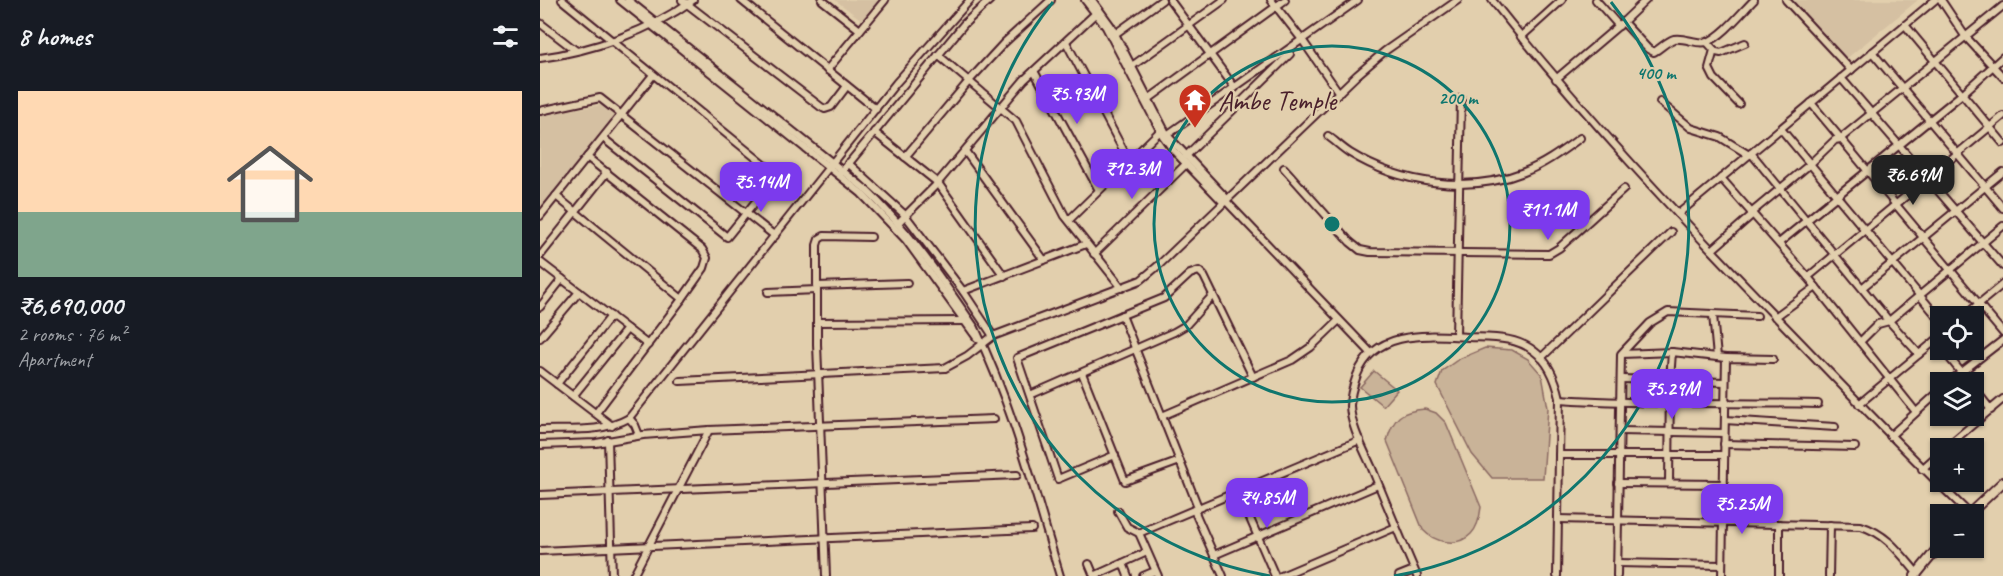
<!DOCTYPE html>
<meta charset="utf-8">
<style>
:root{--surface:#171b24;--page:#20242c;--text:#f1f3f6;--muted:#9ea1a6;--line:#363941;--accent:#7c3aed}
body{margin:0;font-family:Caveat,sans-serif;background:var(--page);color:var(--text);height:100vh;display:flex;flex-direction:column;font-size:22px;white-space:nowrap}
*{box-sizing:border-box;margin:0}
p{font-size:20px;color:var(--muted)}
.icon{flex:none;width:33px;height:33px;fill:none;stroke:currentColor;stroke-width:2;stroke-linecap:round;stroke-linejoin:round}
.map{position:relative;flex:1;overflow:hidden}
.drawer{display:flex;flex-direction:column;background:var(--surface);width:540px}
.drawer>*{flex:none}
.buttons{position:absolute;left:1390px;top:306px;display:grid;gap:12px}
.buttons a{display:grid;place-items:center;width:54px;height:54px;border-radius:0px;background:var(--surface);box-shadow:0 2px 4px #0004;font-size:30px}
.price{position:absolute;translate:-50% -51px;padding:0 14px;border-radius:12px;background:var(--accent);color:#fff;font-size:20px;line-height:39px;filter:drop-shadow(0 2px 3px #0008)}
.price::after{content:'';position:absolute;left:50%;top:36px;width:18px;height:14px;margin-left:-9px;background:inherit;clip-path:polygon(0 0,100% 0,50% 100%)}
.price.active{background:#222;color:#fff}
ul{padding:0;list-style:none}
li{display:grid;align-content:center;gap:12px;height:318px;padding:0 18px}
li+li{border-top:2px solid var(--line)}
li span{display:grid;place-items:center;height:186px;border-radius:0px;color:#555}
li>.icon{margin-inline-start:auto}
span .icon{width:108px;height:108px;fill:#fffc;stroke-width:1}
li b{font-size:26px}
h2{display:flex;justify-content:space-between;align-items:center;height:72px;padding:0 18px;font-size:26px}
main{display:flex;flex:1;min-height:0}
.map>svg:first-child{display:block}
.built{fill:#d5c0a2}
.green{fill:#c9b398;stroke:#8a6962;stroke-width:1.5}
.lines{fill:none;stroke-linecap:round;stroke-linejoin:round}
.minor-casing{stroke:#4a1f2b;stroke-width:10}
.major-casing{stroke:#4a1f2b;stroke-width:12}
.minor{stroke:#e2cfad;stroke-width:6}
.major{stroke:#e2cfad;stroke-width:8}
.ring{fill:none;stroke:#0f766e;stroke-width:3}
.labels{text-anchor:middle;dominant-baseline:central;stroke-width:4.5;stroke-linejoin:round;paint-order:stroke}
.poi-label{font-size:28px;fill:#4a1f2b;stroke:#e2cfad;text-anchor:start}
.centre{fill:#0f766e;stroke:#e2cfad;stroke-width:3}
.ring-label{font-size:18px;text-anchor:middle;font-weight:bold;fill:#0f766e;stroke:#e2cfad;stroke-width:4.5;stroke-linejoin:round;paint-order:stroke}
</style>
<main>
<section class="drawer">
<h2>8 homes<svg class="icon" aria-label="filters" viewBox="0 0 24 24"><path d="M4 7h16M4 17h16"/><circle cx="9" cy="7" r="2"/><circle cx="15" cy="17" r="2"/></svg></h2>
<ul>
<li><span style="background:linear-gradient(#ffd9b3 65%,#7fa58c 0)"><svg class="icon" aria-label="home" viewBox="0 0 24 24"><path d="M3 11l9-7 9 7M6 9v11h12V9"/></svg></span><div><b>₹6,690,000</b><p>2 rooms · 76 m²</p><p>Apartment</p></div></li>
</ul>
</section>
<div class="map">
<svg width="1463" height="576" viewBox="0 0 1463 576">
<rect width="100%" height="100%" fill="#e2cfad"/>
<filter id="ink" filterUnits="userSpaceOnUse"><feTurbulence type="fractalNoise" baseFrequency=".0167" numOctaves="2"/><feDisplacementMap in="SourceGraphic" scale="12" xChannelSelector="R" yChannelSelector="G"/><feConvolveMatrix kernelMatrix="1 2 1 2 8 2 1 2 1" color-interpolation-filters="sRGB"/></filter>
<g filter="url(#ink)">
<g class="built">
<path d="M295,0H342L323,21Z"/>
<path d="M1254,0H1378L1306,59L1251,3Z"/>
<path d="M61,105L74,115L0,209V115Z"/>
</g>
<g class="green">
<path d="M945,348L972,350L988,359L1002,375L1008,408L1003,478H952L932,454L897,385L902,371L919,359Z"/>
<path d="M834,371L857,390L843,406L820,387Z"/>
<path d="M885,409L896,413L906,423L941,507C940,516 938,527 931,534C917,548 894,542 883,530L847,441C853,417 861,411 885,409Z"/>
</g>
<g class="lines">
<g class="minor-casing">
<g id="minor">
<path d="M22,0L237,175L187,237L63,138"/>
<path d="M80,0L321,193L366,240L437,338"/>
<path d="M88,0L324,188C368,229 401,278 435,328C473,407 495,493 520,576"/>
<path d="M142,0L281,107L285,109L291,107L307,86"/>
<path d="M201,0L336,109"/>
<path d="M282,0L320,30"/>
<path d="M545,0L566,27L623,136L634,151L683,202"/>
<path d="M552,0L571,26L627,135L687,199"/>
<path d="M630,0L695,88"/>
<path d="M731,0L763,41L799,93"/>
<path d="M952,0C1040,111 1137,215 1236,317C1300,383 1363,450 1430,514"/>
<path d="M1056,0L1079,26"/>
<path d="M1246,0L1311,70"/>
<path d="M1401,0L1425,36L1463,77"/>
<path d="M1083,22L1106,0"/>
<path d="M0,23L35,50"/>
<path d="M1365,25L1463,143"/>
<path d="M575,34L622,0"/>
<path d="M981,37L1022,0"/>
<path d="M526,42L589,161"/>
<path d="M1167,42L1176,52L1181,53L1205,43"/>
<path d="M1174,50L1169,68L1174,78L1199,104"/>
<path d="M1332,52L1463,208"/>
<path d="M398,55L476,121L525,216L582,288"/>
<path d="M0,58C52,51 110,31 153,0"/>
<path d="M592,66L684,0"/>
<path d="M287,70L345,0"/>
<path d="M494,71L559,190"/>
<path d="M1301,78L1463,266"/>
<path d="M1016,79L1083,22L1108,49L1114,52C1121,48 1127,41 1134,39C1145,37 1157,45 1167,42C1182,37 1202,12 1214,0"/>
<path d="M610,98L745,0"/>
<path d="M1120,102L1151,128L1180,137L1209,155"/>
<path d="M1271,103L1463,333"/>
<path d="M0,111L60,98L235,236"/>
<path d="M1241,129L1401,321"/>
<path d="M334,132L398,183L464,276"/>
<path d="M627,135L818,0"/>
<path d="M788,136C795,141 802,148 810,153C860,184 929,194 984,172C1005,164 1022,151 1040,138"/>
<path d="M425,151L504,260"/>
<path d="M1211,153L1349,321L1379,354"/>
<path d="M646,156L750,54"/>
<path d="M47,157L162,249L167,258L164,268L142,299L56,413"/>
<path d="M365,157L429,81L464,43L511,0"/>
<path d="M308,163L365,215L423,291L453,336"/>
<path d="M744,168L810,242L820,250L830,252L1009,254L1019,248L1084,189"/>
<path d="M300,174L424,24L450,0"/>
<path d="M1181,178L1268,277L1376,412"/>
<path d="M16,196L142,299"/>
<path d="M685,200L831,353"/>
<path d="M1211,213L1270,164L1295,140L1300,139L1463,6"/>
<path d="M1138,214L1395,0"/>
<path d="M0,216L113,75"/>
<path d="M529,220L620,131"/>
<path d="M358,223L395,186L484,80L556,13"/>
<path d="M1239,243L1422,94L1463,57"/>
<path d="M1172,250L1213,214"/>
<path d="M554,254L646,164"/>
<path d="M0,256L67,172"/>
<path d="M0,262L108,345"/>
<path d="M1268,277L1463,116"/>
<path d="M277,286L367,283"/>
<path d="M1323,287L1463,172"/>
<path d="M423,291L546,244"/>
<path d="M228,292L277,290"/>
<path d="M0,307L22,279"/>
<path d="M582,315L658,507"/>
<path d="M1173,315L1177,357"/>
<path d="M1424,316L1463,284"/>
<path d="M1235,317L1276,287"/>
<path d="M277,322L424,321"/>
<path d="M916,336L921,98"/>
<path d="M0,338L39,292"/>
<path d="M1320,342L1338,324L1349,321L1463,226"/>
<path d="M1403,350L1429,382"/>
<path d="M1082,354L1132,352"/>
<path d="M1001,358L1131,232"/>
<path d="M0,371L72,426"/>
<path d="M542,373L585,481L640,461"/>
<path d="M1081,379L1185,382"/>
<path d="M140,381L405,368L427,356L453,336L601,280L620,264L817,75L845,51L918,0"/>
<path d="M1409,382L1463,340"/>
<path d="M17,384L71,316"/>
<path d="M1434,388L1451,410"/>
<path d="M490,395L634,332L646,325L673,295"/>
<path d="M33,396L87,329"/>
<path d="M1020,399C1106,405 1192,402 1278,404"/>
<path d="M1319,404L1401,336"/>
<path d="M622,416L752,360L771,347L799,320"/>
<path d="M89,418L95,425L99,435"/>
<path d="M1185,420L1295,427"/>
<path d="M0,430C29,429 63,433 89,418L356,83L430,0"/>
<path d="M1080,431L1184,433"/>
<path d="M1350,436L1401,390"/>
<path d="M68,440L72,576"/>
<path d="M1184,444L1315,447"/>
<path d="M0,445L56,443L103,435L169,430L454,419"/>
<path d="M1405,448L1463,399"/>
<path d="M575,455L518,479L477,358L624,298L650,274L659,271L664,276L713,377"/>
<path d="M1019,455H1184"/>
<path d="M1382,469L1401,452"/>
<path d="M1078,483L1184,484"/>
<path d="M1129,483L1130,380L1132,352L1186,358"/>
<path d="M698,491L735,576"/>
<path d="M0,495L477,475"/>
<path d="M654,510L683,576"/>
<path d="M578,511L587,527L599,533L820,440"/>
<path d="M1018,519L1321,526C1347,534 1360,553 1377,573"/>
<path d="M599,533L618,576"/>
<path d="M0,551L492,529"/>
<path d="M674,555L838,485"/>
<path d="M583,563L588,576"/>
<path d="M1077,563L1182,565"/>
<path d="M549,564L554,576"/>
<path d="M93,576L169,430"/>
<path d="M286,576L277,344V245L279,239L284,236L331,237"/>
<path d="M554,576L607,552"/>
<path d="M603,576L615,571"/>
<path d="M741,576L856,527"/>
<path d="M859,576L874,570"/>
<path d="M877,576C861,539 846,503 831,466C823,448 811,427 810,406C810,395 813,386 817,375C835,329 887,335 928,337C951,338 975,336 994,351C1009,362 1016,380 1020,398L1017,576"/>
<path d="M1077,576L1081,354L1110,323L1128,312L1217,316"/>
<path d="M1182,576L1186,358L1233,359"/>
<path d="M1239,576V524"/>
<path d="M1289,576L1290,525"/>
</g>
</g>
<g class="major-casing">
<g id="major">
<path d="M1429,514L1463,482"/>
<path d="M1375,576L1401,544"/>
</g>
</g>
<use href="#minor" class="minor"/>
<use href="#major" class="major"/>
</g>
</g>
<g class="ring">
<circle cx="792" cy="224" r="178"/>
<path d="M730 576A357 357 0 0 1 513 2M1071 2A357 357 0 0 1 854 576"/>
</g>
<defs>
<g id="temple-pin" transform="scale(1.725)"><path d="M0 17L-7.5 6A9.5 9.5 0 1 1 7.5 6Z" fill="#c8321e" stroke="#e2cfad"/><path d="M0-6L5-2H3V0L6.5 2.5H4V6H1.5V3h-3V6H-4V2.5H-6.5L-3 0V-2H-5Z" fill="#fff"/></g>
</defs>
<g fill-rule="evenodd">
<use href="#temple-pin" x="655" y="100"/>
</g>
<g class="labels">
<g class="poi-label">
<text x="678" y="100">Ambe Temple</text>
</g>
</g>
<circle cx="792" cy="224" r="9" class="centre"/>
<g class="ring-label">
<text x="1116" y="79">400 m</text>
<text x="918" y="104">200 m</text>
</g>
</svg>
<div class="buttons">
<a><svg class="icon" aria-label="locate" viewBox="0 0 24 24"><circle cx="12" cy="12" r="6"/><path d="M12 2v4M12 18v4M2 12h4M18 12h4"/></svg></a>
<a><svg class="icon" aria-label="layers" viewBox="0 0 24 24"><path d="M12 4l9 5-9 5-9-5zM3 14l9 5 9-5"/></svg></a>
<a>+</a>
<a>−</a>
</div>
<b class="price" style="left:537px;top:125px">₹5.93M</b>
<b class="price" style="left:592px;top:200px">₹12.3M</b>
<b class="price active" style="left:1373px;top:206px">₹6.69M</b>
<b class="price" style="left:221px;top:213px">₹5.14M</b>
<b class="price" style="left:1008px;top:241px">₹11.1M</b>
<b class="price" style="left:1132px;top:420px">₹5.29M</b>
<b class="price" style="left:727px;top:529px">₹4.85M</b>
<b class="price" style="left:1202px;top:535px">₹5.25M</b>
</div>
</main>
